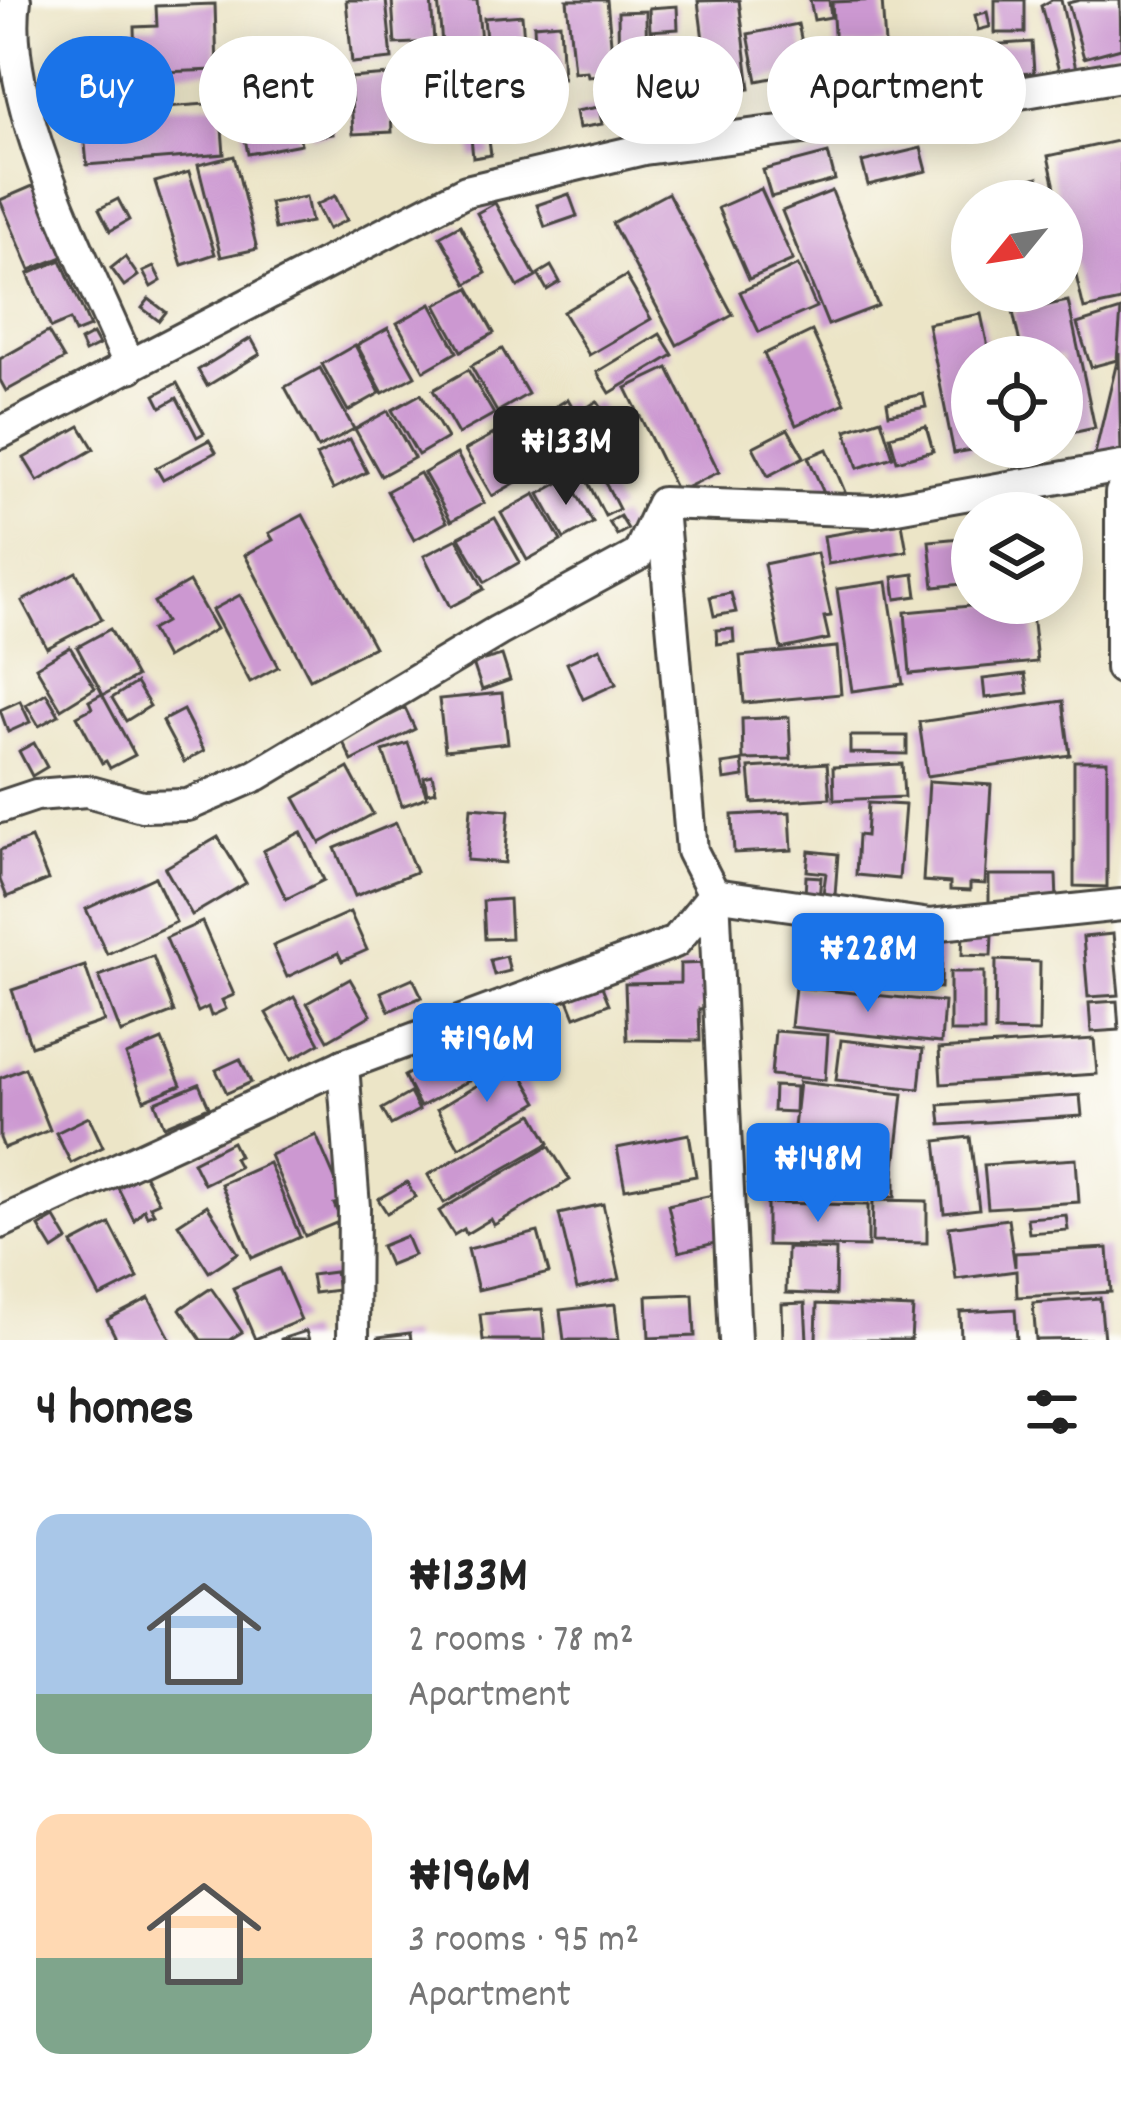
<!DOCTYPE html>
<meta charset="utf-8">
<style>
:root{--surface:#fff;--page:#f2f2f2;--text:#222;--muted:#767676;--accent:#1a73e8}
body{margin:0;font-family:Dekko,sans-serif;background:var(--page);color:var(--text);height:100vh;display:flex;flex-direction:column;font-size:45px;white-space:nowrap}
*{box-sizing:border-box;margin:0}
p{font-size:39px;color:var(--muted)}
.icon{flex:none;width:66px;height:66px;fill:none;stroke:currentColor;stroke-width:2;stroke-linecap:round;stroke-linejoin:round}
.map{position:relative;height:1340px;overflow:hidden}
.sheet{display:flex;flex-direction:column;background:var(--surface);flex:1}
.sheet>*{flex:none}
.guide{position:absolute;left:36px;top:36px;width:1050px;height:108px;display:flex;gap:24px}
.needle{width:78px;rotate:240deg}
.fabs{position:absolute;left:951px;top:180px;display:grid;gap:24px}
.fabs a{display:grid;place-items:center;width:132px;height:132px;border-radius:50%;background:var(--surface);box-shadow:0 6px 30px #0003;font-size:60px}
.price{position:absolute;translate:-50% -102px;padding:0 27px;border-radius:12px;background:var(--accent);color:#fff;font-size:39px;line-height:78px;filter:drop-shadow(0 3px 6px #0008)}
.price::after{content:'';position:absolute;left:50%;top:72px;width:36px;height:27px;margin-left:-18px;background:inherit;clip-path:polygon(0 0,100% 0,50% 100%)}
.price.on{background:#222;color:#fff}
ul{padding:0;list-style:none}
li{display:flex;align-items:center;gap:36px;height:300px;padding:0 36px}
li span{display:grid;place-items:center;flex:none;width:336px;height:240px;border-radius:24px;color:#555}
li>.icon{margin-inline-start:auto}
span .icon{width:144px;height:144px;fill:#fffc;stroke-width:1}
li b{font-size:51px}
h2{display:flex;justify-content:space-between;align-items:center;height:144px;padding:0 36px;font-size:51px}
.chip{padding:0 42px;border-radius:54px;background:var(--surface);box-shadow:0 6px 30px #0003;font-size:42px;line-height:108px}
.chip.on{background:var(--accent);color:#fff}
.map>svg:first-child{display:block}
.building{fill:#cc98d1}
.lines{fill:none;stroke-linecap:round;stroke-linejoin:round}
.minor-casing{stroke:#484742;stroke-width:36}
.minor{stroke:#fff;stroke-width:30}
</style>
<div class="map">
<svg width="1121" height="1340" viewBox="0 0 1121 1340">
<rect width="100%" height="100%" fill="#fdfcf7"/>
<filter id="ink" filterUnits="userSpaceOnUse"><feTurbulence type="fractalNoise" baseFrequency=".00833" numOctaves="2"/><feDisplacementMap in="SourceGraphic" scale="24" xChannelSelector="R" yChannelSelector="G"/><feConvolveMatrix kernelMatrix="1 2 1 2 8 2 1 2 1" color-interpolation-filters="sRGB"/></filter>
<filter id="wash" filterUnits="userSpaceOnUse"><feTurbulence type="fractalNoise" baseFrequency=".004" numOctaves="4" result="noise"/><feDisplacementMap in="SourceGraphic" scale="48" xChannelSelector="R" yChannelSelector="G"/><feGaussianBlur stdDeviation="2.7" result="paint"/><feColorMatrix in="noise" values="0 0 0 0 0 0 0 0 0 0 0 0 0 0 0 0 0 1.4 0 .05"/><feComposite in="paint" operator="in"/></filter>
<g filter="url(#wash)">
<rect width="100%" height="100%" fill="#ece5c7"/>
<g id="blocks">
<g class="building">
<path d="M346,0H386L392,59L352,63Z"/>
<path d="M392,0H431L434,42L395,44Z"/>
<path d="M438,0H477L481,41L442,44Z"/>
<path d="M567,0H607L614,74L588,76L587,71L574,72Z"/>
<path d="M739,0L750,89L710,94L698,1Z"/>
<path d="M810,0H829L831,17L814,20Z"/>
<path d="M882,0L885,45L835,48L832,2Z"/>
<rect x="995" y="0" width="30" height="33"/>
<path d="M1052,0H1061L1076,69L1059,71L1041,6Z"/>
<path d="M1080,0H1120L1121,48L1084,58L1068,3Z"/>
<path d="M215,4L217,70L163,72L162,57L135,58L134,27L157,26L156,6Z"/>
<path d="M677,6L678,29L650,31L649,8Z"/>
<path d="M646,11L647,87H619L618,12Z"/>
<path d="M987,12L990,27L978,30L975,15Z"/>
<path d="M522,15L529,103L492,106L484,18Z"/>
<path d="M560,23L563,78L537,79L534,25Z"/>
<path d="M798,24L808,71L757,81L748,34Z"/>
<path d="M1032,42L1034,73L990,75L988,45Z"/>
<path d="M985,45L987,74L960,76L958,46Z"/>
<path d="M479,52L486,112L452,116L446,56Z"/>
<path d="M438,58L443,96L412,101L407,63Z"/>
<path d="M844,62L852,87L836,93L827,67Z"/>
<path d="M884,64L886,86L872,90L869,69Z"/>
<path d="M389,75L392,132L353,134L350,78Z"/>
<path d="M289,81L301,144L248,154L236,91Z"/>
<path d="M651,93L653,119L619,121L618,95Z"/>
<path d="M220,103L224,154L87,165L82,113Z"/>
<path d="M328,103L333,134L312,137L308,106Z"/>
<path d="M599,107L602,124L579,128L576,111Z"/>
<path d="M487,126L491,155L473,158L470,127Z"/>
<path d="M1121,140V301L1084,309L1062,217V201H1058L1048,156Z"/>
<path d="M921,148L927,171L868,185L862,162Z"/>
<path d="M828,153L835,180L771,197L763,170Z"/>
<path d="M234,156L257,249L221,257L198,165Z"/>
<path d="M189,172L215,254L182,265L155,182Z"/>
<path d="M1038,177L1045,201H977L975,197Z"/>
<path d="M35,185L65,256L30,270L0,200Z"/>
<path d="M761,189L793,260L749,279L718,208Z"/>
<path d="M832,191L878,306L828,325L782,211Z"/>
<path d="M668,193L733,315L677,345L612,223Z"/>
<path d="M569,194L577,216L545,227L537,205Z"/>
<path d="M335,196L347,220L328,229L316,205Z"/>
<path d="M306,197L311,222L275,229L270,203Z"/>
<path d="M118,199L129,220L110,231L99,209Z"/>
<path d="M495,203L536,277L518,287L477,213Z"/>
<path d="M460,225L486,273L467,284L440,236Z"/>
<path d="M125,257L138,276L124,286L111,268Z"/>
<path d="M61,260L90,327L75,333L70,320L51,328L28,274Z"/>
<path d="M798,265L816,307L759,332L740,292Z"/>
<path d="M551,266L560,282L547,290L538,274Z"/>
<path d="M154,267L161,281L151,287L143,272Z"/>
<path d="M626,276L651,319L589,355L563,312Z"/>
<path d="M469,288L494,333L461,351L436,305Z"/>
<path d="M149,299L166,312L159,321L142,308Z"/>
<path d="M1068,301L1095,428L1062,435V357H1023L1013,312Z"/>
<path d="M431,304L457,352L424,371L397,323Z"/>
<path d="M1121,310L1117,360L1091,367L1077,324Z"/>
<path d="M981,314L990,357H972V450L954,453L928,324Z"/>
<path d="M388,328L415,376L383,393L357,345Z"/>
<path d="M812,331L845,403L796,425L764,354Z"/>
<path d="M48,332L64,359L6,391L0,380V359Z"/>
<path d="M93,334L99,345L85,352L80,341Z"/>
<path d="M660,334L673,355L610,393L597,372Z"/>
<path d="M251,338L260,354L207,386L198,370Z"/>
<path d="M355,345L380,393L348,411L322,364Z"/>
<path d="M502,349L528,394L497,412L471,366Z"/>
<path d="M1119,353L1121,457L1094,458Z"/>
<path d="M320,368L354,429L318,448L285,387Z"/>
<path d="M668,368L719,472L677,492L626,388Z"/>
<path d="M468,370L494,414L458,434L433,390Z"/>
<path d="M177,383L204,433L197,437L177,398L161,407L155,395Z"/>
<path d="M421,394L447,438L418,455L392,410Z"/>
<path d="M923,394L926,407L889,414L887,402Z"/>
<path d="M568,399L581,422L563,432L550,410Z"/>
<path d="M597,401L603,410L590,418L585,409Z"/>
<path d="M388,411L414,458L381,476L355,429Z"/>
<path d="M534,413L560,457L529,475L504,430Z"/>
<path d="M881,419L893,457L858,468L846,430Z"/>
<path d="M80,426L94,449L38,481L24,458Z"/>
<path d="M926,426L933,451L897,461L890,436Z"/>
<path d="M788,429L804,457L768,476L753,447Z"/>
<path d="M499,431L525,477L492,496L465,450Z"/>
<path d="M586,436L594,452L576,460L569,443Z"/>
<path d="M350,439L367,472L333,489L316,456Z"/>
<path d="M209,440L216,452L163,480L156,468Z"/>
<path d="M827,449L845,492L827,500L808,457Z"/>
<path d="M457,454L484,503L451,521L424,473Z"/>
<path d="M594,460L619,509L605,516L580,467Z"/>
<path d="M420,473L447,522L414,540L387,491Z"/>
<path d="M568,478L593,523L564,539L539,494Z"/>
<path d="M535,494L561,541L527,560L501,513Z"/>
<path d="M303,515L374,647L310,679L245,555L273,540L269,533Z"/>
<path d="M620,516L628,529L617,535L609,522Z"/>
<path d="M495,518L520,562L485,582L459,537Z"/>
<path d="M902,523L907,551L828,564L824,536Z"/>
<path d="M972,537V583L934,587L929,541Z"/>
<path d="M457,539L484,589L450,607L424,556Z"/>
<path d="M817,553L831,616L824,617L829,639L781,649L764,564Z"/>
<path d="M76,572L102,619L47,648L22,601Z"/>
<path d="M914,574L917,596L896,599L893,577Z"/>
<path d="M189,582L216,629L166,658L151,630L165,622L154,602Z"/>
<path d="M887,582L903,684L852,691L837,589Z"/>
<path d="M731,593L736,612L714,616L710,597Z"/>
<path d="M240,595L278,667L250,682L212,610Z"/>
<path d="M1002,603H1031L1037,662L910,674L905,612Z"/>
<path d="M110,629L136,677L103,695L77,647Z"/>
<path d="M733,629L734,642L717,644L716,630Z"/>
<path d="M70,647L95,688L61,709L36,667Z"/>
<path d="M837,647L841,694L744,703L740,656Z"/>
<path d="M600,648L616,684L583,699L567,663Z"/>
<path d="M502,655L510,680L482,690L473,663Z"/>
<path d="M1025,674L1028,693L985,698L983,679Z"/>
<path d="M136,683L150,706L126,721L112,698Z"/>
<path d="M46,693L59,715L39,726L26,705Z"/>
<path d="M502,693L508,743L445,750L439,699Z"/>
<path d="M102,694L135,755L110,768L106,761L102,763L77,716L92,708L89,701Z"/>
<path d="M20,701L30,722L8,732L0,710Z"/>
<path d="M1063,701L1070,755L927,776L919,722Z"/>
<path d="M405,708L415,729L352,761L342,740Z"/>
<path d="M183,710L204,751L184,762L162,721Z"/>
<path d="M789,717L791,759L743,760L742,719Z"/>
<path d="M850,736H907V754L850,753Z"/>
<path d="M34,743L47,767L32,776L19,751Z"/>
<path d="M408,743L427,797L402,806L383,751Z"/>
<path d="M742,761L744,777L724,780L722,764Z"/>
<path d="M1074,761H1107V887L1074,886Z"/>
<path d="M827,763L830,798L752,803L749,768Z"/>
<path d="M902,764L904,797L834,800L833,767Z"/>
<path d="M348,768L373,814L320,843L295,798Z"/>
<path d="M432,775L436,791L427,793L424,777Z"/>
<path d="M929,781L991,785L985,884L970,883V891L950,890V883L923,881Z"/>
<path d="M868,803L905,805L899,879L856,875L858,835L866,836Z"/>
<path d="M471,807L509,810L505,863L467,860Z"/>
<path d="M790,812L792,850L734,853L732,815Z"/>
<path d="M396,823L416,872L355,896L335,848Z"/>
<path d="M301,832L324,880L286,899L263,851Z"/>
<path d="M218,837L246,883L192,915L165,868Z"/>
<path d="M31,838L48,880L7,897L0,880V850Z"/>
<path d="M809,851L838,854L835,895L823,894L826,873L807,871Z"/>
<path d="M989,875H1056L1057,902L989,903Z"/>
<path d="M806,876L821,877L819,899L805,897Z"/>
<path d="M155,877L176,922L107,954L86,909Z"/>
<path d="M509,899L511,938L485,939L483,901Z"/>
<path d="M350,912L367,950L342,961L338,953L287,977L273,946Z"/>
<path d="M202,922L234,995L222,1000L226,1009L211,1016L208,1007L198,1012L166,938Z"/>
<path d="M963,934L992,935L991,956L962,955Z"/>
<path d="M1113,934L1119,995L1088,997L1083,937Z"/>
<path d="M817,946L868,952L864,989L813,983Z"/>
<path d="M905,946L942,947L941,988L904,987Z"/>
<path d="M874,950L900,952L898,987L872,985Z"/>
<path d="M153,956L174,1012L121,1033L99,976Z"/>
<path d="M506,956L510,971L494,975L490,960Z"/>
<path d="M996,960L1040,962L1039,1032L995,1031Z"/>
<path d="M710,963L711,1008L699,1009L700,1041L627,1040L625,984L680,983V964Z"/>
<path d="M85,966L104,1021L31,1046L12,990Z"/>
<rect x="950" y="972" width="34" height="60"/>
<path d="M413,978L422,997L389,1011L381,992Z"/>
<path d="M350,979L371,1015L328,1040L307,1003Z"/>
<path d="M601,984L609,1004L575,1017L567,997Z"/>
<path d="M795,987L944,1002L941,1043L791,1027Z"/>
<path d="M294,997L320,1043L292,1059L266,1013Z"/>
<path d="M1117,1001L1119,1030L1091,1032L1089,1003Z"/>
<path d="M775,1031L828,1035L825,1080L771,1075Z"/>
<path d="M1094,1039L1097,1074L941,1084L939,1049Z"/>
<path d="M162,1040L181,1085L144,1100L126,1055Z"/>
<path d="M841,1040L923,1049L919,1089L836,1080Z"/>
<path d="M459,1046L476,1077L420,1107L404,1076Z"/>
<path d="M240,1059L251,1082L227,1093L216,1070Z"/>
<path d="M515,1063L538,1102L459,1148L437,1109Z"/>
<path d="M25,1068L50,1130L4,1148L0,1138V1078Z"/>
<path d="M799,1082L903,1094L894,1176L790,1164Z"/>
<path d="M199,1084L209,1107L164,1126L155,1102Z"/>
<path d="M774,1086L796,1087L795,1112L773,1111Z"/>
<path d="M410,1093L419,1110L391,1125L382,1109Z"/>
<path d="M1080,1095L1082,1116L941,1125L939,1105Z"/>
<path d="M533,1114L549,1143L444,1203L428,1175Z"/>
<path d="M89,1117L103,1147L71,1163L56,1133Z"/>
<path d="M689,1134L696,1176L625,1189L617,1148Z"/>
<path d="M316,1135L344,1200L334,1204L341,1221L305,1236L270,1155Z"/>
<path d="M970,1137L979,1209L944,1213L936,1141Z"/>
<path d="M232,1142L239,1156L234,1158L239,1167L204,1184L193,1162Z"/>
<path d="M549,1146L570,1180L494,1225L491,1219L466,1234L464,1229L454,1235L439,1211Z"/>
<path d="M1076,1159L1079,1202L988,1208L984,1165Z"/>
<path d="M269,1163L300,1237L252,1258L221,1184Z"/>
<path d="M144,1174L159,1202L150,1206L154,1213L147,1216L144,1209L134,1220L118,1188Z"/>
<path d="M769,1177H895V1197L769,1196Z"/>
<path d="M407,1182L415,1197L387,1213L378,1199Z"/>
<path d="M712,1195L723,1241L679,1252L668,1205Z"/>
<path d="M873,1200L927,1201V1243L872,1242Z"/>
<path d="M767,1203L868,1205V1247L767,1245Z"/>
<path d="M603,1204L620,1279L577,1289L559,1214Z"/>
<path d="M207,1205L238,1253L209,1272L178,1224Z"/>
<path d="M1066,1215L1068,1230L1029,1233L1027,1218Z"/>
<path d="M55,1218L68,1240L53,1250L39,1227Z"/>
<path d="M1008,1219L1015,1267V1253L1108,1248L1111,1292L1017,1297L1016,1271L956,1279L949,1227Z"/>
<path d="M110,1224L138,1278L100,1297L72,1244Z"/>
<path d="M538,1232L549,1273L478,1290L468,1249Z"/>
<path d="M406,1236L414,1255L389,1265L381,1246Z"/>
<path d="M787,1248L836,1250L835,1295L786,1293Z"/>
<path d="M279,1269L301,1320L255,1339L233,1288Z"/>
<path d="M335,1272L338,1290L314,1293L311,1275Z"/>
<path d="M211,1288L242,1332L229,1340H201L180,1309Z"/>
<path d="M693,1294L695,1336L649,1338L647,1296Z"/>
<path d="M149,1298L171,1340H117L107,1320Z"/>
<path d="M1100,1298L1104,1339L1036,1340L1033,1303Z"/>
<path d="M805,1303L807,1340H783L782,1304Z"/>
<path d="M615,1304L619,1340H564L560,1310Z"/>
<path d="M817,1304L913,1308L911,1340H816Z"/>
<path d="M542,1309L545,1340H483L480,1314Z"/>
<path d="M1015,1309L1017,1340H961L960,1312Z"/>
<path d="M306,1331L309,1340H281V1339Z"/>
<path d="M410,1333L411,1340H378V1337Z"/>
</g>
</g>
</g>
<g filter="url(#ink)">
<use href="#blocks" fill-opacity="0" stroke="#484742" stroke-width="3"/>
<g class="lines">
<g class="minor-casing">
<g id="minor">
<path d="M15,0C0,105 89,269 130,367"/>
<path d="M0,433L466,191L644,149L834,124L1121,76"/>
<path d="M1121,493V668"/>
<path d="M662,508L692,851L714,894L735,1340"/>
<path d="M0,807L36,795L87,791L142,806L188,805L257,775L498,631L638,555L662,503L874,511L1121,467"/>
<path d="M343,1065L354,1207L353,1340"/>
<path d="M0,1223L343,1065L675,942L714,894L930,925L1121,905"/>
</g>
</g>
<use href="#minor" class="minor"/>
</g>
</g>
</svg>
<div class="fabs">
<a><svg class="needle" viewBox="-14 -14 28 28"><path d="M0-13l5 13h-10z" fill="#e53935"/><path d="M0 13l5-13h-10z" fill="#767676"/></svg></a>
<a><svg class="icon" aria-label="locate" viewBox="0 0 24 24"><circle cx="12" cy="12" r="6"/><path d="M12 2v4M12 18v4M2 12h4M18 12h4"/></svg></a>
<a><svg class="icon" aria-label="layers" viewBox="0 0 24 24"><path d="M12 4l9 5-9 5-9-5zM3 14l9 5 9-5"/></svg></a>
</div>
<b class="price on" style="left:566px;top:508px">₦133M</b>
<b class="price" style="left:868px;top:1015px">₦228M</b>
<b class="price" style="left:487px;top:1105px">₦196M</b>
<b class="price" style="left:818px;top:1225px">₦148M</b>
<div class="guide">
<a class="chip on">Buy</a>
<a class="chip">Rent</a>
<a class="chip">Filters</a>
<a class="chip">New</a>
<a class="chip">Apartment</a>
</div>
</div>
<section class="sheet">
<h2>4 homes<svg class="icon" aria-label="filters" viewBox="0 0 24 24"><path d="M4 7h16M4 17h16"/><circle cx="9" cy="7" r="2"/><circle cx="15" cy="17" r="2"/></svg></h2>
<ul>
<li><span style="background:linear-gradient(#a9c7e8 75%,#7fa58c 0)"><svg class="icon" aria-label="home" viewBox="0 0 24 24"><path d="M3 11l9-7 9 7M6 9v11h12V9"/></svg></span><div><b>₦133M</b><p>2 rooms · 78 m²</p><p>Apartment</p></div></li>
<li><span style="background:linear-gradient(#ffd9b3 60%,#7fa58c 0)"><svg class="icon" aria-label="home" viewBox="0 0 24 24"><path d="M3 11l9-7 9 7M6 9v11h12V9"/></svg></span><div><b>₦196M</b><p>3 rooms · 95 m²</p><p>Apartment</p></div></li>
</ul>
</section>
